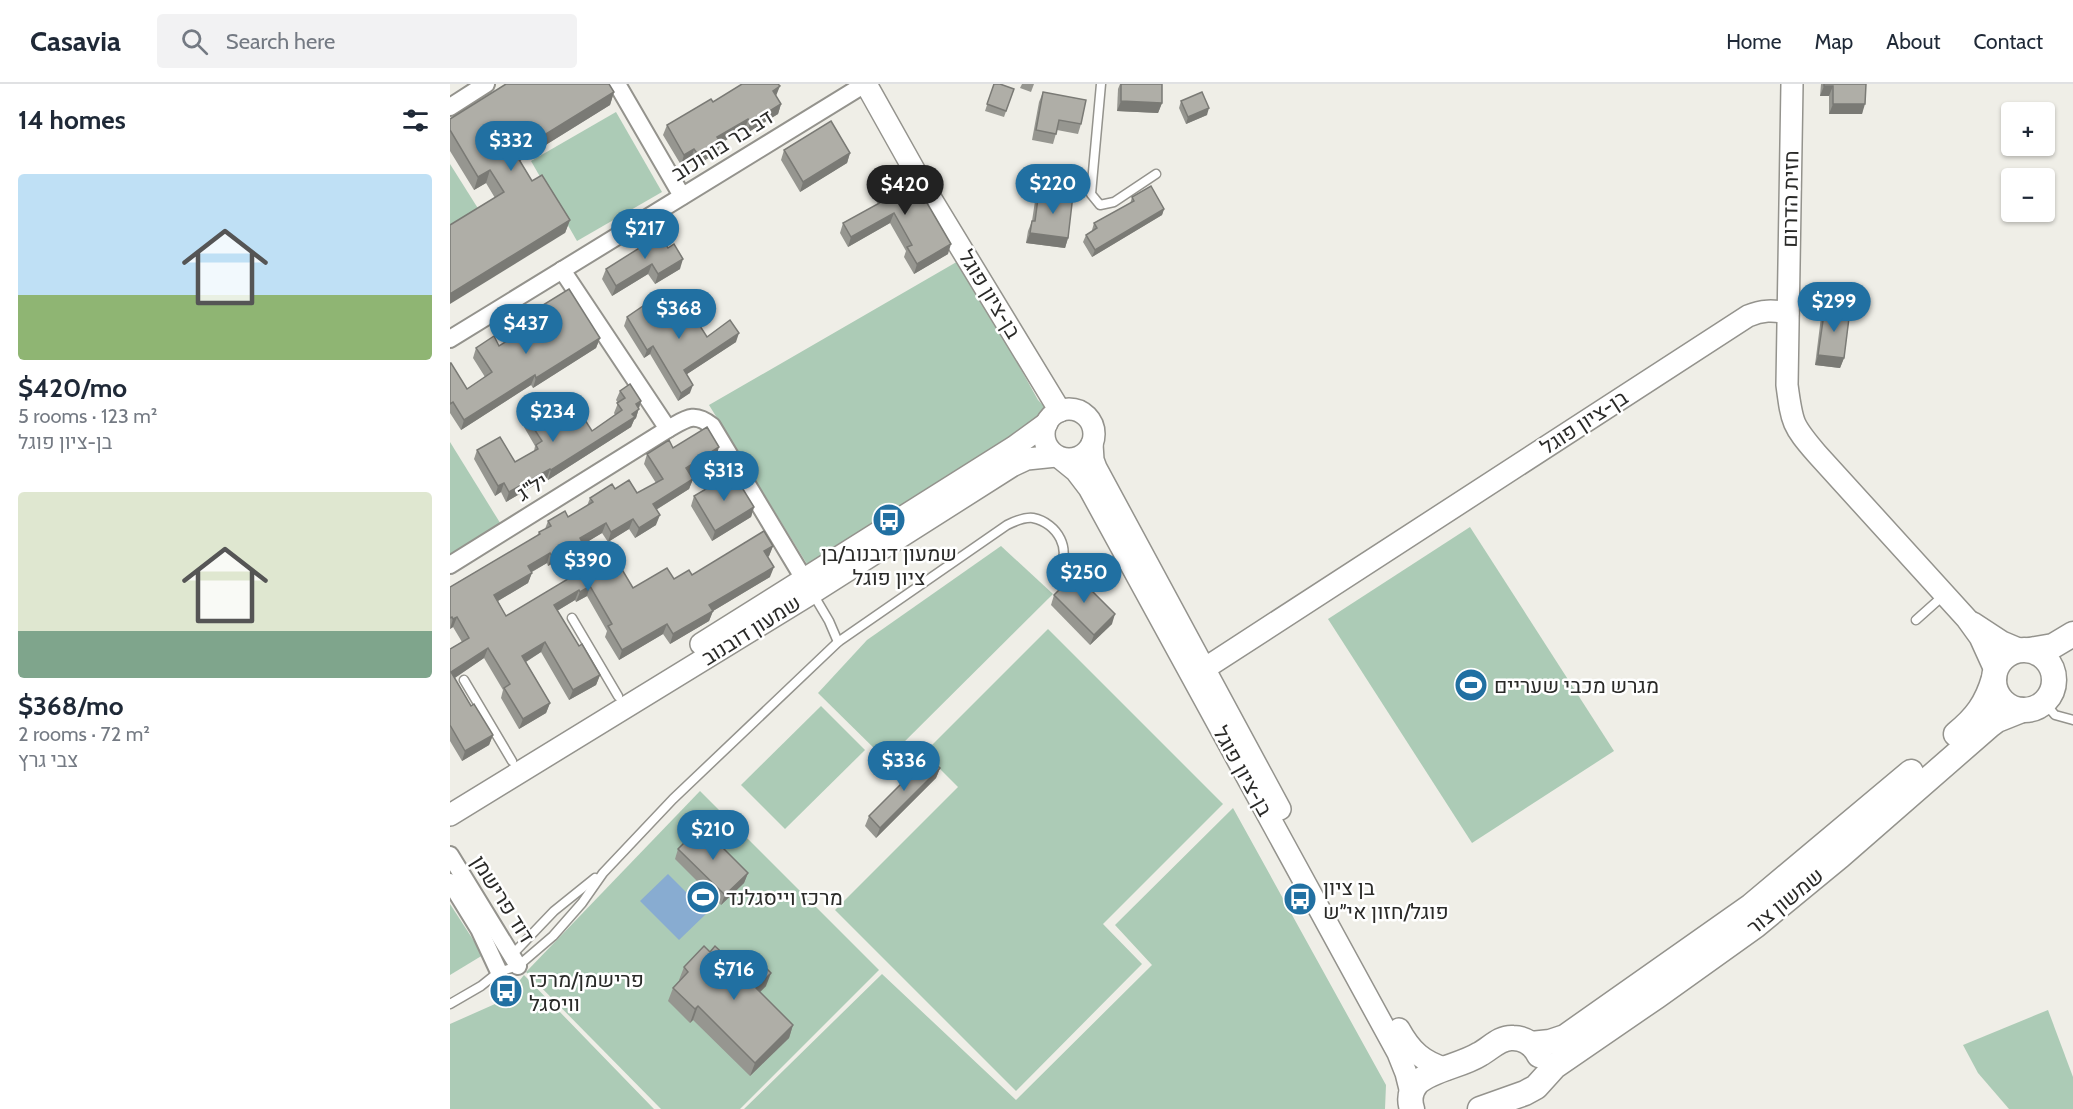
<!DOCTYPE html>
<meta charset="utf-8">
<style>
:root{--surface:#fff;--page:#f2f2f3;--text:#1f2937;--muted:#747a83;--line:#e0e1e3;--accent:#2170a2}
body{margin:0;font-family:Cabin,Heebo,sans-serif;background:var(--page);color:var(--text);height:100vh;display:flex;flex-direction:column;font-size:22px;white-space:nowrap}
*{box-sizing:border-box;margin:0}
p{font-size:20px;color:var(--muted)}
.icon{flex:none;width:33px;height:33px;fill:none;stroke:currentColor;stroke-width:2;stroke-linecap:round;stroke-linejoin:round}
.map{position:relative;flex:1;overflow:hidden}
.side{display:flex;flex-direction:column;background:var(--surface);width:450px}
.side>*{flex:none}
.controls{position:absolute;left:1551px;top:18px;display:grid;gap:12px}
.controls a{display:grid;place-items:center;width:54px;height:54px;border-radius:6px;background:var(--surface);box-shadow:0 2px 4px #0004;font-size:30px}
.price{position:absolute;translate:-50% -51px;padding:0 14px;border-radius:21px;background:var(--accent);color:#fff;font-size:20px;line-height:39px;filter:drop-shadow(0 2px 3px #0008)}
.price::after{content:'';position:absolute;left:50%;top:36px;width:18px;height:14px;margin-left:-9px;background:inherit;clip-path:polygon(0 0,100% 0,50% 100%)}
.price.selected{background:#222;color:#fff}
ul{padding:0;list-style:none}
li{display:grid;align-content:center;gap:12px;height:318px;padding:0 18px}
li span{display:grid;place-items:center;height:186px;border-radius:6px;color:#555}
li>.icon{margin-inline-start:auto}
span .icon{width:108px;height:108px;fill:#fffc;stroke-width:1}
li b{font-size:26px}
h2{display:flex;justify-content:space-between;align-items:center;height:72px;padding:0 18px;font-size:26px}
header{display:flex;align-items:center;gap:36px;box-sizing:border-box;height:84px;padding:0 30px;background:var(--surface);border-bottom:2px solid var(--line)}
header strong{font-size:28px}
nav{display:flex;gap:33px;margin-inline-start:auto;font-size:21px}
.search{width:420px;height:54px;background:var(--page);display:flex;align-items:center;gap:15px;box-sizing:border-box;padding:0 21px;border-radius:6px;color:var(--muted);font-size:22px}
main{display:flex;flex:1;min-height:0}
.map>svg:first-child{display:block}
.green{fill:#accbb6}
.water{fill:#88acd1}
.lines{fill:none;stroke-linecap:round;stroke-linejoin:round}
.service-casing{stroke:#94938d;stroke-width:11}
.minor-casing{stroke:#94938d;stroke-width:20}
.tertiary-casing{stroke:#94938d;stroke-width:24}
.secondary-casing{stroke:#94938d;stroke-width:27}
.service{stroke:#fff;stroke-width:8}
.minor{stroke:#fff;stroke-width:16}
.tertiary{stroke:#fff;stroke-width:21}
.secondary{stroke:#fff;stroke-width:24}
.wall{fill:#969690}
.shaded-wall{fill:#7a7a75}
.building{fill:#afaea7;stroke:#7a7a75;stroke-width:1.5}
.labels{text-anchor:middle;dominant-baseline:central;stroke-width:5;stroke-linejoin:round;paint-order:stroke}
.street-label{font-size:21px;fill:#2a2a28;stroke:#fff}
.poi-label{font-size:21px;fill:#2a2a28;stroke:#fff;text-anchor:start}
</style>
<header>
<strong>Casavia</strong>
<div class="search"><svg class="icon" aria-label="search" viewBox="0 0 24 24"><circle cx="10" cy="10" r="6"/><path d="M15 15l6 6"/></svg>Search here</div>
<nav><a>Home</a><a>Map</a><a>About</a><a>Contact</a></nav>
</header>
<main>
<section class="side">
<h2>14 homes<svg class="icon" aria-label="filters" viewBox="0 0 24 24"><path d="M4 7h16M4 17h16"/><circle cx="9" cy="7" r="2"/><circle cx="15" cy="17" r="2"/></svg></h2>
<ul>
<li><span style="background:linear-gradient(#bfe0f5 65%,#8fb573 0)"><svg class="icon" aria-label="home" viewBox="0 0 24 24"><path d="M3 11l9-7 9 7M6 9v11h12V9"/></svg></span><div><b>$420/mo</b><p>5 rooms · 123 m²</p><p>בן-ציון פוגל</p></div></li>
<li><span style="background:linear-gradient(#dfe7d0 75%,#7fa58c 0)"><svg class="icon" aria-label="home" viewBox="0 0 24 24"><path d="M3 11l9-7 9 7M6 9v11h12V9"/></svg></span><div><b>$368/mo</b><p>2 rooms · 72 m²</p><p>צבי גרץ</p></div></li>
</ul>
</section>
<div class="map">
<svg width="1623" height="1025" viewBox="0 0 1623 1025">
<rect width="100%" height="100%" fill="#efeee7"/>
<g class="green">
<path d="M166,28L212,108L127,157L81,77Z"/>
<path d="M0,80L29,126L0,144Z"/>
<path d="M510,176L588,316L599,327L592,341L360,485L259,321Z"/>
<path d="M0,358L52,442L0,474Z"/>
<path d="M1020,443L1164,667L1022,759L878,535Z"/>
<path d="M551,462L603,510L436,676L368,609L417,556Z"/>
<path d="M598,545L773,720L653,840L692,880L566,1007L385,826L508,703L474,669Z"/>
<path d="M371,622L415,666L335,745L291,701Z"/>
<path d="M250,707L429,886L290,1025H211L76,888Z"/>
<path d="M783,724L936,1001L935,1025H294L432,890L566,1016L702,881L665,841Z"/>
<path d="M0,820L33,871L0,891Z"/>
<path d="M74,891L204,1025H0V940L54,916Z"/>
<path d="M1598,926L1623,993V1025H1559L1528,989L1513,961Z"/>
</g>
<path class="water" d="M218,790L257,829L229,856L190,817Z"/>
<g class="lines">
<g class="service-casing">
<g id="service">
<path d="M651,0L641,110L650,121L664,118L706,90"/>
<path d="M363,510L379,537L388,558"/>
<path d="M122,534L168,612"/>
<path d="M1466,536L1494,511"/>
<path d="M14,596L62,677"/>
<path d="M1594,618L1605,631L1623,636"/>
<path d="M60,873L104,827L145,794"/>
<path d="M49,888L68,882L103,852L132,819L153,789L223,715L388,558L557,441C565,437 574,433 583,434C608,439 623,467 607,487"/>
<path d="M0,920L31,902L51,886"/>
</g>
</g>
<g class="minor-casing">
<g id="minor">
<path d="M167,0L232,112"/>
<path d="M0,23L36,0"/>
<path d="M112,186L218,345C236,335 244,327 262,342L360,505"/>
<path d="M0,255L415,0"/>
<path d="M0,481L218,345"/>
<path d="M0,771L68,882"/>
<path d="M0,798L29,845L49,888"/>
</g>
</g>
<g class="tertiary-casing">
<g id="tertiary">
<path d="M416,0L472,100L610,327"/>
<path d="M1342,0L1337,301C1342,339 1342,341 1367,370L1517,535L1530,553L1545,586"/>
<circle cx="619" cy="350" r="25"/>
<path d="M642,360L643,376L646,384L830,725"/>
<path d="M610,374L626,387L639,404L948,969L956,989L961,1009"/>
<path d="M1523,539L1552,558L1571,566"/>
<path d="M251,560L564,363L597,339"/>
<path d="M754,585L1298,232C1312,226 1323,226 1338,229"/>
<path d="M0,731L362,509L562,382L577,375L606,372"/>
<path d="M949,945C961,967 973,978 997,985"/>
</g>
</g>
<g class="secondary-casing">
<g id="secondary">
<path d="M1580,566L1603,562L1623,550"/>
<circle cx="1574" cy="596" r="30"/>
<path d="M1506,650C1526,634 1537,619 1544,594"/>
<path d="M1081,960L1100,958L1115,953L1301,822L1461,688"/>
<path d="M962,1025C959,1016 960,1007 967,999C982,985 1011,982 1030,970C1041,964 1050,953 1063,954C1075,954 1084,961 1089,971"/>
<path d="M1030,1025L1075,1009L1086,1003L1105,982L1207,912L1305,842L1390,772L1539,642L1547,636L1572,626"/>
</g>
</g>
<use href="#service" class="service"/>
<use href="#minor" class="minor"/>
<use href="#tertiary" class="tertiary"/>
<use href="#secondary" class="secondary"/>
</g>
<g class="wall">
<path d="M544,0L564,5L554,33L535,27Z"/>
<path d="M572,0H584L581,8L570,4Z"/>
<path d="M670,0H712V19L708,29L667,27L668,5Z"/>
<path d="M1371,0H1416L1412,30H1379V12H1370Z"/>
<path d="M164,8L160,21L70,77L82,97L120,136L115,149L45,114L36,99L24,106L0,67V35Z"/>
<path d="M593,8L631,40L628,50L607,46L603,60L582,56L589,18Z"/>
<path d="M326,12L331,20L328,30L297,49L295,45L271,59L267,69L245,82L241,75L231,81L213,51L217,41L263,18Z"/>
<path d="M731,17L757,31L736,40L729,24Z"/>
<path d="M334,66L400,69L397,79L350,108L331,76Z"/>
<path d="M426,100L498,170L464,190L454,173L456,167L440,139L398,163L390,149L393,139L428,120L422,110Z"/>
<path d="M589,107L618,154L615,164L576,159L578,147L582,137L585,117Z"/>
<path d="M682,113L714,125L712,131L642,173L633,158L636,151L643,147L642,146L644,139L680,120Z"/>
<path d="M218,164L230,185L205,200L198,190L162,212L152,195L156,185Z"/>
<path d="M93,221L150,254L146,264L83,304L81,301L11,346L0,329V279L17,305L35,293L23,274L26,264L49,262L92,235L89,231Z"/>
<path d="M1375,223L1394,274L1390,284L1365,281L1371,233Z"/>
<path d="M177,233L257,253L286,258L237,290L240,309L228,317L200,270L194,274L174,242Z"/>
<path d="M170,307L191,317L186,334L184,336L181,343L98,396L97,394L56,418L51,408L45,412L24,375L27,366L65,378L84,367L85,362L74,343L77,334L109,341L142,347L165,331L164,329L168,319L166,316Z"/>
<path d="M223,364L266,373L239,389L243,395L239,405L206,426V441L185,454L179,445L158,458L152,449L132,461L129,468L112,478L110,475L98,482L97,479L82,488L78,499L48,517L56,532L126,491L127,487L145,479L163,486L183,504L242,491L323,462L319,472L318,473L320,493L263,527L259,537L220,560L213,550L169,576L155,553L157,547L137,512L126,518L125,516L107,527L129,562L150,591L146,601L119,616L91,568L76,578L100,619L96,629L69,645L51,614L53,606L34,574L5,594L21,622L43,651L39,661L12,677L0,657V565L12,558L3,543L0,545V503L87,452L89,448L95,445L98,437L118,433L137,422L140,414L165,405L187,409L206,399L194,380L197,370Z"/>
<path d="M244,412L304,423L301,433L262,457L241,422Z"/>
<path d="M604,511L662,540L640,561L601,521Z"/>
<path d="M490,684L486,694L426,754L415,742L419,732Z"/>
<path d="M228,765L298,789L294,799L271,821L225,775Z"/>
<path d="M260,868L316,902L310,908L343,941L339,954L300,992L243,936L240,939L218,917L223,904L229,897V896L234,883Z"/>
</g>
<g class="shaded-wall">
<path d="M330,2L326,12L323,7Z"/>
<path d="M1374,2H1383L1379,12H1370Z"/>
<path d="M164,8L160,21L60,83L65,69Z"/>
<path d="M671,17L712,19L708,29L667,27Z"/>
<path d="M331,20L328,30L297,49L300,39Z"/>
<path d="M1383,20H1415L1412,30H1379Z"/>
<path d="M759,24L757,31L736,40L738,33Z"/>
<path d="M298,35L295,45L264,63L267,53Z"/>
<path d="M271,59L267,69L245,82L249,72Z"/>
<path d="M244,65L241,75L231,81L234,71Z"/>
<path d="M400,69L397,79L350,108L353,98Z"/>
<path d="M40,86L36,99L24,106L28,93Z"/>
<path d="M714,125L712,131L642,173L645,166Z"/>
<path d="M444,129L440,139L398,163L401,153Z"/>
<path d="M120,136L115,149L0,220V210Z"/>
<path d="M580,149L618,154L615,164L576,159Z"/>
<path d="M501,160L498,170L464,190L467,180Z"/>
<path d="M233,175L230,185L205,200L208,190Z"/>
<path d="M202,180L198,190L162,212L166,202Z"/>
<path d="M289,249L286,258L231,294L234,286Z"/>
<path d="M150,254L146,264L83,304L86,294Z"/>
<path d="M203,262L200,270L194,274L197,266Z"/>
<path d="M1368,271L1394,274L1390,284L1365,281Z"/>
<path d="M85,291L81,301L11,346L14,336Z"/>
<path d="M243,301L240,309L228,317L231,309Z"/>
<path d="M191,317L186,334L184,336L181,343L98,396L101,386Z"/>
<path d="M269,363L266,373L232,394L236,384Z"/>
<path d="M100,385L97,394L56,418L59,408Z"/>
<path d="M243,395L239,405L199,430L203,420Z"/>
<path d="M54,399L51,408L45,412L48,402Z"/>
<path d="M304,423L301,433L262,457L265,447Z"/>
<path d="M210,431L206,441L185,454L189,444Z"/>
<path d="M183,435L179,445L158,458L161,448Z"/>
<path d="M156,439L152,449L132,461L129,468L112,478L116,468L130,454Z"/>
<path d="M323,462L319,472L310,477L314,467Z"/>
<path d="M114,465L110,475L98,482L102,472Z"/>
<path d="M100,469L97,479L74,492L78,482Z"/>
<path d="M324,483L320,493L263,527L259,537L220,560L223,550L259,521Z"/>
<path d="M82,489L78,499L41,521L44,511Z"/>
<path d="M140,502L137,512L126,518L130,508Z"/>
<path d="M129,506L125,516L100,531L104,521Z"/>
<path d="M665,530L662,540L640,561L644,551Z"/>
<path d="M7,533L3,543L0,545L3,535Z"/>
<path d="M217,540L213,550L169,576L172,566Z"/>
<path d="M95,558L91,568L69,582L72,572Z"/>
<path d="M38,564L34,574L0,597L1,588Z"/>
<path d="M150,591L146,601L119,616L123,606Z"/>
<path d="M100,619L96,629L69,645L73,635Z"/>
<path d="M43,651L39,661L12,677L15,667Z"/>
<path d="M490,684L486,694L426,754L430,744Z"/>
<path d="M298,789L294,799L271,821L275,811Z"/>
<path d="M321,889L316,902L301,917L306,904Z"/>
<path d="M248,922L243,936L240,939L245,925Z"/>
<path d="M343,941L339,954L300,992L305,979Z"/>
</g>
<g class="building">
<path d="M56,0H159L164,8L65,69L82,97L92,91L120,136L0,210V141L54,108L40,86L28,93L0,46V35Z"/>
<path d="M292,0H328L330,2L323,7L331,20L300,39L298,35L267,53L271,59L249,72L244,65L234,71L217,41L261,15L263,18Z"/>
<path d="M544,0H550L564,5L556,27L537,20Z"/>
<path d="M671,0H712V19L671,17Z"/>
<path d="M1374,0H1416L1415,20H1383V2H1374Z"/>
<path d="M593,8L636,16L631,40L609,36L606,50L586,46Z"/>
<path d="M752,8L759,24L738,33L731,17Z"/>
<path d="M381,37L400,69L353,98L334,66Z"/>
<path d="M456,83L501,160L467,180L457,163L462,161L444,129L401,153L393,139L435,116L426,100Z"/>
<path d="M701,102L714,125L645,166L636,151L647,144L644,139L684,117L682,113Z"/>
<path d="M589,107L623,111L618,154L580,149L582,137H585Z"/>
<path d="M210,151L218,164L224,160L233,175L208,190L202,180L166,202L156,185Z"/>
<path d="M119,205L150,254L86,294L85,291L14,336L3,318L0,320V279H1L17,305L42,288L26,264L44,252L49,262L99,231L93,221Z"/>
<path d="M236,220L257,253L280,236L289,249L234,286L243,301L231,309L203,262L197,266L177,233L193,222L204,240Z"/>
<path d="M1375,223L1400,226L1394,274L1368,271Z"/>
<path d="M180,300L191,317L186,320L189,325L182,330L185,333L101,386L100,385L59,408L54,399L48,402L27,366L50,353L65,378L88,365L86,361L92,357L77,334L97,322L109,341L130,328L142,347L172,326L167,319L175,314L170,307Z"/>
<path d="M257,343L269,363L236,384L243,395L203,420L210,431L189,444L183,435L161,448L156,439L130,454L132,458L116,468L114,465L102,472L100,469L78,482L82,489L44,511L56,532L128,489L127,487L143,477L145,479L155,473L163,486L170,482L183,504L217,484L224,495L239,486L242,491L314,447L323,462L314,467L324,483L259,521L263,527L223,550L217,540L172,566L158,542L162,540L140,502L130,508L129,506L104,521L129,562L132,560L150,591L123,606L95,558L72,572L100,619L73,635L54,604L60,600L38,564L1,588L21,622L24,620L43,651L15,667L0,641V565L19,554L7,533L3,535L2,533L0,534V503L90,450L89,448L101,442L98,437L115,427L118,433L143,418L140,414L162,400L165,405L179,396L187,409L213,395L197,370L219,356L223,364Z"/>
<path d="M283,389L304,423L265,447L244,412Z"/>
<path d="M625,490L665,530L644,551L604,511Z"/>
<path d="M478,673L490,684L430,744L419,732Z"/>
<path d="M251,742L298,789L275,811L228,765Z"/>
<path d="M254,862L260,868L265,862L293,889L307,875L321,889L306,904L343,941L305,979L248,922L245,925L223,904L238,888L234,883Z"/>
</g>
<defs>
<g id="bus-disc" transform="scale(1.725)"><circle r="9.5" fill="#2170a2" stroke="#fff"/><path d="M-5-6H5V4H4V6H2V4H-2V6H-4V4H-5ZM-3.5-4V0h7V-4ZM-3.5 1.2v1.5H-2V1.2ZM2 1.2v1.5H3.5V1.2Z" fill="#fff"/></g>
<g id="stadium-disc" transform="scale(1.725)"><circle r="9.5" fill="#2170a2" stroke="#fff"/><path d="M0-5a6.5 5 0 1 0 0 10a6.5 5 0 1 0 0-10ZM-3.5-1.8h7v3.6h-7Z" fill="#fff"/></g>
</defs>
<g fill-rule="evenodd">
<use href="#bus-disc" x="439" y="436"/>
<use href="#stadium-disc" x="1021" y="601"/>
<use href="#stadium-disc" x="253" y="813"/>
<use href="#bus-disc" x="850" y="815"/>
<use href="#bus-disc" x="56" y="907"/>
</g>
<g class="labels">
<g class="street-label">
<text transform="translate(272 61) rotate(-32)">דב בר בורוכוב</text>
<text transform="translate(1340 115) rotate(-89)">חזית הדרום</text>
<text transform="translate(540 210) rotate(59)">בן-ציון פוגל</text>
<text transform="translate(1134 338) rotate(-33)">בן-ציון פוגל</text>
<text transform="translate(82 403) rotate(-32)">יל"ג</text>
<text transform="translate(301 546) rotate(-32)">שמעון דובנוב</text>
<text transform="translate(793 687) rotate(61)">בן-ציון פוגל</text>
<text transform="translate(53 815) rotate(58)">דוד פרישמן</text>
<text transform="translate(1335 817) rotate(-39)">שמשון צור</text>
</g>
<g class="poi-label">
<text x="439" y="469" text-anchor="middle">שמעון דובנוב/בן<tspan x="439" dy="24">ציון פוגל</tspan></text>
<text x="1044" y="601">מגרש מכבי שעריים</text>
<text x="873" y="803">בן ציון<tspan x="873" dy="24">פוגל/חזון אי״ש</tspan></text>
<text x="276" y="813">מרכז וייסגלנד</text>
<text x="79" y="895">פרישמן/מרכז<tspan x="79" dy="24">וויסגל</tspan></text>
</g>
</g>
</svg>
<div class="controls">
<a>+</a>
<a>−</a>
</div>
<b class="price" style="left:61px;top:88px">$332</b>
<b class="price" style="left:603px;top:131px">$220</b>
<b class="price selected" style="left:455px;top:132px">$420</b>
<b class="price" style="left:195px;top:176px">$217</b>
<b class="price" style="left:1384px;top:249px">$299</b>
<b class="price" style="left:229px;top:256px">$368</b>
<b class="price" style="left:76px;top:271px">$437</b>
<b class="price" style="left:103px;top:359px">$234</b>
<b class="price" style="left:274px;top:418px">$313</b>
<b class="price" style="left:138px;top:508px">$390</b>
<b class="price" style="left:634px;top:520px">$250</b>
<b class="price" style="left:454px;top:708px">$336</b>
<b class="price" style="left:263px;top:777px">$210</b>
<b class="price" style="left:284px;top:917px">$716</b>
</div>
</main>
